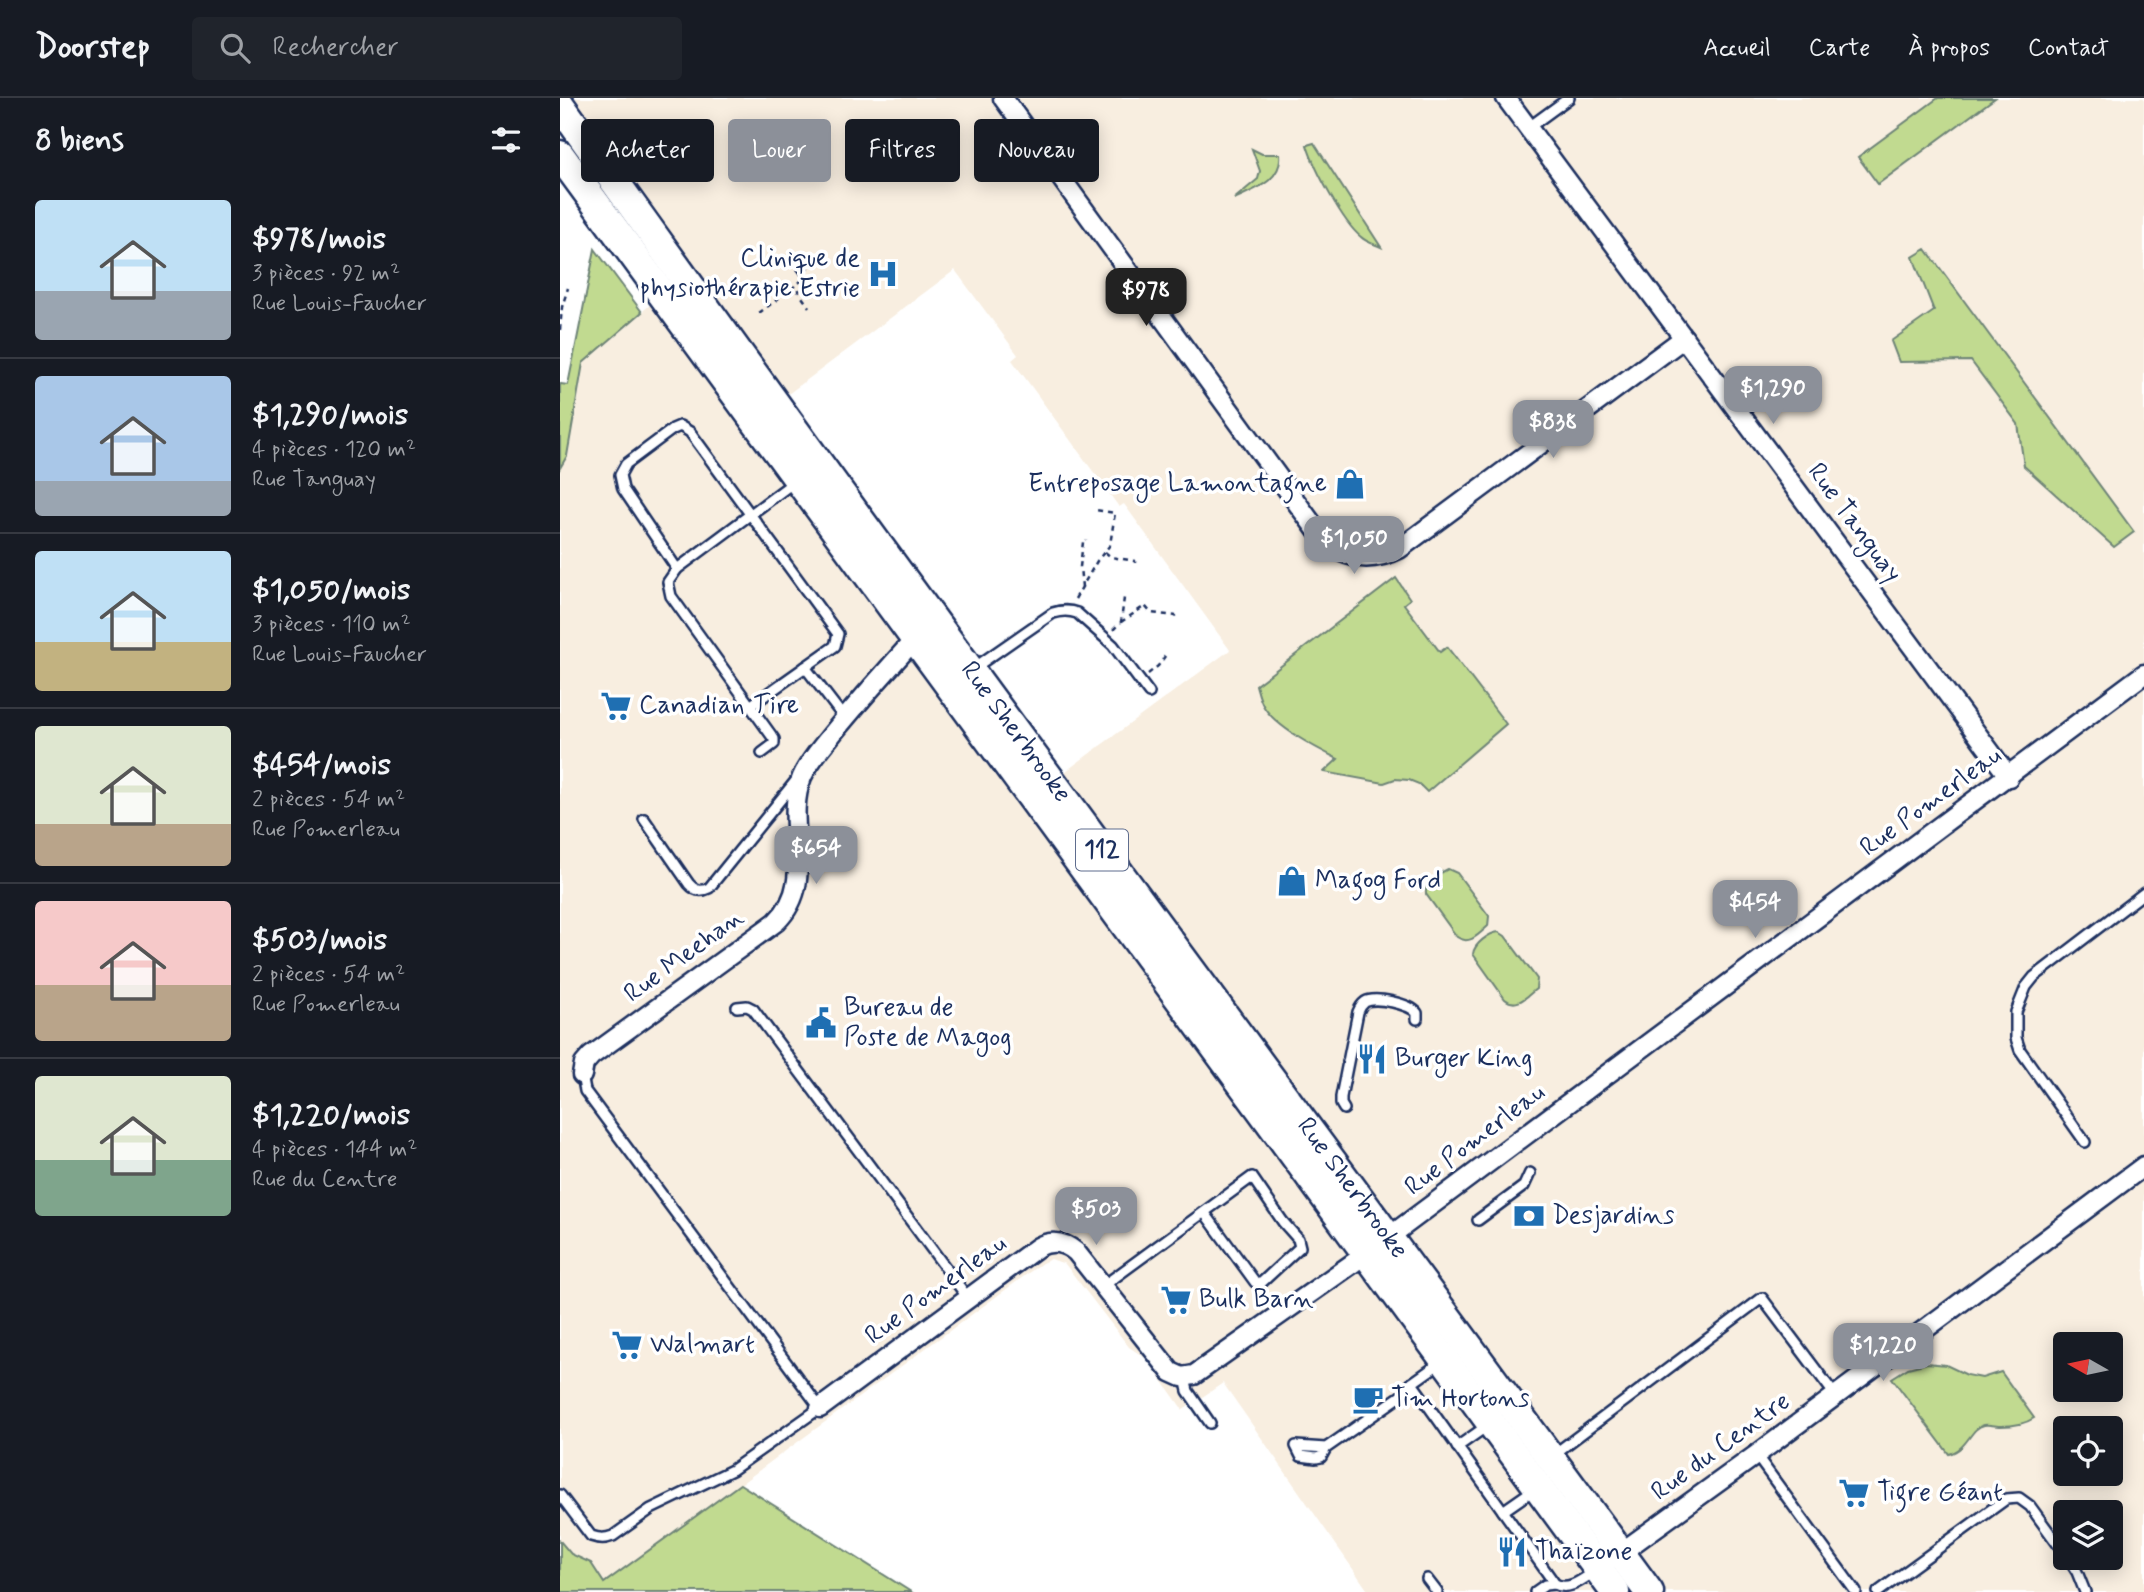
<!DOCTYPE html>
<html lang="fr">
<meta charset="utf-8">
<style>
:root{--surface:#171b24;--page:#20242c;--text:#f1f3f6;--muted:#9ea1a6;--line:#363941;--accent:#8c9099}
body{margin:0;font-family:Mynerve,sans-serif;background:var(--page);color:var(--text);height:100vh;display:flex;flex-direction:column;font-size:26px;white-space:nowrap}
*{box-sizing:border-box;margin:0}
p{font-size:23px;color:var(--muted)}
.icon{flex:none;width:38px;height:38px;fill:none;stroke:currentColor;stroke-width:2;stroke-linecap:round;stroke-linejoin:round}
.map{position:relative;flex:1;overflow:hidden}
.drawer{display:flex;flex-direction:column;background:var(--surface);width:560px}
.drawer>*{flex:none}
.hud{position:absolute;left:21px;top:21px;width:665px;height:63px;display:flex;gap:14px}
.needle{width:46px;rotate:279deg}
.tools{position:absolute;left:1493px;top:1234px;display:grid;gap:14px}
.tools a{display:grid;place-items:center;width:70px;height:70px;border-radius:7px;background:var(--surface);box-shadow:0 4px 18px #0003;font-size:35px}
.price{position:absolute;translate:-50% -60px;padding:0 16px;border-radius:14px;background:var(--accent);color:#fff;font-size:23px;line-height:46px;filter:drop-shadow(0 2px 4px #0008)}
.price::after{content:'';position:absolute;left:50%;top:42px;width:21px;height:16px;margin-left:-10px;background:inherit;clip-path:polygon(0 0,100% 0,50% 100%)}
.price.active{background:#222;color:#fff}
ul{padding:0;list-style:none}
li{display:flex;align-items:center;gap:21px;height:175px;padding:0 35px}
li+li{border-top:2px solid var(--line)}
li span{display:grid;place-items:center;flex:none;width:196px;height:140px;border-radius:7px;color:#555}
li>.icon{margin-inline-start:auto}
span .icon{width:84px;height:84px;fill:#fffc;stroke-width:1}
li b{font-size:30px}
h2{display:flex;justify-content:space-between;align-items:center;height:84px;padding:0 35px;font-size:30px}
.pill{padding:0 24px;border-radius:7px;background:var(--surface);box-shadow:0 4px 18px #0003;font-size:24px;line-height:63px}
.pill.active{background:var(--accent);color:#fff}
header{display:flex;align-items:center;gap:42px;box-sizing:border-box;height:98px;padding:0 35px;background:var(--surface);border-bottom:2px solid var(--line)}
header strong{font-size:33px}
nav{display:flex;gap:38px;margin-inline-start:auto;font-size:24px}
.search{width:490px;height:63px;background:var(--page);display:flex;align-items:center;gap:18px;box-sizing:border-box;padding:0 24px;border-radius:7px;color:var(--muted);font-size:26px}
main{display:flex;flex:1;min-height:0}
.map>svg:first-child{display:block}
.built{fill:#f8eee0;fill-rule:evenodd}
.green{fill:#c1da90;stroke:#6e8477;stroke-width:2}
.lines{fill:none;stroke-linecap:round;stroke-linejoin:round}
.service-casing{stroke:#1b2f5e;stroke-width:14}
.minor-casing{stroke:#1b2f5e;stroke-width:23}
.primary-casing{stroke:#1b2f5e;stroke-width:33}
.path{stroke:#1b2f5e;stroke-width:2.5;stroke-dasharray:5 5;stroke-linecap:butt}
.service{stroke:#fff;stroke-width:9}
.minor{stroke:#fff;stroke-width:18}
.primary{stroke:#fff;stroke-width:28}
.labels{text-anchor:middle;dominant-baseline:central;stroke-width:7;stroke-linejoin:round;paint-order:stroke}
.shield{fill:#fff;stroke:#5f6d8e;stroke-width:2}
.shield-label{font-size:24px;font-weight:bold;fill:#1b2f5e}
.poi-label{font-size:26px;fill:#1b2f5e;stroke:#fff;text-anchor:start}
.street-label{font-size:26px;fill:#1b2f5e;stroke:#fff}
</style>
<header>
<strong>Doorstep</strong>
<div class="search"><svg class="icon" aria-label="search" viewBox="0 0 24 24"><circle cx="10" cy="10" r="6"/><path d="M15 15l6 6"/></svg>Rechercher</div>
<nav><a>Accueil</a><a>Carte</a><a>À propos</a><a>Contact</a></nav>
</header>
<main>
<section class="drawer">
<h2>8 biens<svg class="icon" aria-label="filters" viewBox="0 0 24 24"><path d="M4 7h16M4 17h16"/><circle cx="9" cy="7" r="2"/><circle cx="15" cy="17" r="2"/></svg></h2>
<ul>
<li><span style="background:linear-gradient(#bfe0f5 65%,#9aa5b1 0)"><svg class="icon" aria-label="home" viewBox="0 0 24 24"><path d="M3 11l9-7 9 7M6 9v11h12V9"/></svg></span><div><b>$978/mois</b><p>3 pièces · 92 m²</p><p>Rue Louis-Faucher</p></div></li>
<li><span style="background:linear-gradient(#a9c7e8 75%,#9aa5b1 0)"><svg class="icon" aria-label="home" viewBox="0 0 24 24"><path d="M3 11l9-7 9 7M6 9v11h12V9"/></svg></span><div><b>$1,290/mois</b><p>4 pièces · 120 m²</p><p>Rue Tanguay</p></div></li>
<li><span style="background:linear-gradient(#bfe0f5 65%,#c2b280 0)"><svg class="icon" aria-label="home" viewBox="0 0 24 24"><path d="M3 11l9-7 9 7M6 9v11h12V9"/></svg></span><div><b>$1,050/mois</b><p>3 pièces · 110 m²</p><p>Rue Louis-Faucher</p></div></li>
<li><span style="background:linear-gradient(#dfe7d0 70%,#b9a48a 0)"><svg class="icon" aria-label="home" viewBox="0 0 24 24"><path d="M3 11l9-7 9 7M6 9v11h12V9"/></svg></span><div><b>$454/mois</b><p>2 pièces · 54 m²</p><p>Rue Pomerleau</p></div></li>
<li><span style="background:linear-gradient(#f6c9c9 60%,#b9a48a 0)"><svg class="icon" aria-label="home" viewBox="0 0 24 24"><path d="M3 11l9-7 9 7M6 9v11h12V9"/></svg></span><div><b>$503/mois</b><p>2 pièces · 54 m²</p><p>Rue Pomerleau</p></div></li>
<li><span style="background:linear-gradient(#dfe7d0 60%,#7fa58c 0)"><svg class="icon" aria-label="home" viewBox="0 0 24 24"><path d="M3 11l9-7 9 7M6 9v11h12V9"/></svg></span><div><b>$1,220/mois</b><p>4 pièces · 144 m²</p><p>Rue du Centre</p></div></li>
</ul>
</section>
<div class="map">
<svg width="1584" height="1494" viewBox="0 0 1584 1494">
<rect width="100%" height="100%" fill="#fff"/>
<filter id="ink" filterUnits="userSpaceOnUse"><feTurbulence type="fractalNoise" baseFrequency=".0143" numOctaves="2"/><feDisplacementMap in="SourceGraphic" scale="14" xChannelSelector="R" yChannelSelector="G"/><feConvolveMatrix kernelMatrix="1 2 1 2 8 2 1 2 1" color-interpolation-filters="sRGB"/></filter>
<g filter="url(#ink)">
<path class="built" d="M9,0H1584V1494H809L663,1285L623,1312L587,1261L569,1249L505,1166L491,1161L482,1165L44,1486L31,1465L11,1456L0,1443V370L7,358L23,264L132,171ZM395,172L458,257L452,262L559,409L564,406L670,552L502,676L224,299ZM844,505L880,554L887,549L859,686L849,682L835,681L824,685L765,673L778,661L738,639L704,609ZM1505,1246H1550V1292H1505ZM1505,1330H1550V1376H1505ZM1505,1414H1550V1460H1505Z"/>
<g class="green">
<path d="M1378,0H1435L1318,86L1298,59Z"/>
<path d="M754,45L761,56L821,149C814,146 806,144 801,139C783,125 754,70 747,47Z"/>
<path d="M692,51L702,56H720C723,83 693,92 674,101L698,81L700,73Z"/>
<path d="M35,151L82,214L23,265L7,358L0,370V286L8,287Z"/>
<path d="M1366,151L1574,434L1554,449L1464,368L1458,326L1411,263L1339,264L1331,243L1374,213L1353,159Z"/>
<path d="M836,480L850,501L844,506L880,554L887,549L946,626L867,694L859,686L849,682L835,681L824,685L764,674L778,661C756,650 717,630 704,609C700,603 698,594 696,587Z"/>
<path d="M888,771L897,775L929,818L928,828C919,836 909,848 897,839L866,796C864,784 878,776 888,771Z"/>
<path d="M939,834L945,838L977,881L976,891C967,898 957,911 945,901L913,856C914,846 929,835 939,834Z"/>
<path d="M1367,1265L1386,1267L1407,1277L1422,1280L1441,1274L1474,1320C1465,1326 1452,1328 1441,1328C1436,1328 1429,1326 1424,1327C1410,1330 1408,1351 1389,1356L1332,1280L1348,1270Z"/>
<path d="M180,1386L351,1494H0V1443L11,1456L31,1465L44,1485Z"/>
</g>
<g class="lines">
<g class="service-casing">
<g id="service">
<path d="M968,30L1009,0"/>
<path d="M117,471L63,391L60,377L66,366L113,331L120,328L130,334L278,536L275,548L190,608"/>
<path d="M245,569L285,621"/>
<path d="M414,570L493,515C502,512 509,512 517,515L553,547L589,595"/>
<path d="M202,655L214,646V641L111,498L108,484L117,471L234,384"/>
<path d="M84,721L129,786C135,793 141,794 149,790L238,680"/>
<path d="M177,909L187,908L193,911L408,1200"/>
<path d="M784,1011L781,1006V999L798,914C800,909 801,907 805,904C815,898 850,906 857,915V921"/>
<path d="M1525,1044L1460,952L1456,940V914L1466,889L1474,879L1584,795"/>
<path d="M918,1122L964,1088L970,1075"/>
<path d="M543,1188C593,1152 642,1115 692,1079L723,1124L738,1141L740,1149L700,1186L695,1184L644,1114"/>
<path d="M883,1263L852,1285L995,1486C1009,1494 1024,1480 1037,1472"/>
<path d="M625,1280L628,1293L650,1325"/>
<path d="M897,1349L927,1328"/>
<path d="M766,1350L736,1348L741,1358L756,1360L761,1359L766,1350L845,1295L852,1285"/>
<path d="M993,1357L1202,1200L1275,1297"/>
<path d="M1196,1357L1296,1494"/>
<path d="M0,1397L31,1438C40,1441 45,1441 53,1438L91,1411L172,1372L260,1310L25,993L22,977"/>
<path d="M943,1413L976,1390"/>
<path d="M1508,1460L1517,1474L1525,1494"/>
<path d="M867,1481L877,1494"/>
<path d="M975,1494L985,1487L995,1486"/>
<path d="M1318,1494L1446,1401L1459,1400L1470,1408L1505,1456"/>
</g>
</g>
<g class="minor-casing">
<g id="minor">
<path d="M443,0L761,438C782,462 811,465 839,451L1124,240"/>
<path d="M946,0L1449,679"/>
<path d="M22,977L24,966L31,958L216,824C259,782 222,728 242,679C249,663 262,649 273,635C299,603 327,572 355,541L361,537"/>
<path d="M260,1310L478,1149C492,1142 504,1144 516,1154L611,1274L622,1279L634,1277L806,1156L1584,576"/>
<path d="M1052,1461L1196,1357L1584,1068"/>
</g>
</g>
<g class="primary-casing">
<g id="primary">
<path id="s1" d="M0,7C357,507 726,998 1089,1494"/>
<path d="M0,57L1055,1494"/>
</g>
</g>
<g class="path">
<path d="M237,171L240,175L257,163L264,164"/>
<path d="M240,175L245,182L244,188L238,193L249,209"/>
<path d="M199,215L244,181"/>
<path d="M0,232L2,209L8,190"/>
<path d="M545,454L551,459L575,463V465"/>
<path d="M522,489L520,469L523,444H526V442"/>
<path d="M515,501L537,463L550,447L555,415L535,412"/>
<path d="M561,524L585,508L591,515L616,518L615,521"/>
<path d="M553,532L561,524L564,500L567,499"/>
<path d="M588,576L598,568L608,554"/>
</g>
<use href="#service" class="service"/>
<use href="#minor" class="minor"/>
<use href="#primary" class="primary"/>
</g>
</g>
<defs>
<g id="hospital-bare" transform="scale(2.415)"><path d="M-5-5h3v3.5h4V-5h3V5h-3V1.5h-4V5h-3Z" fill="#1f6fb2" stroke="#fff" stroke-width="2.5" paint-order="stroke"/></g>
<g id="shop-bare" transform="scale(2.415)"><path d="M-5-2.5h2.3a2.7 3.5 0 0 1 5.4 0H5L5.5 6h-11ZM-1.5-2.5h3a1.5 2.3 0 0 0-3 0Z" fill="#1f6fb2" stroke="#fff" stroke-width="2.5" paint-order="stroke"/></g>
<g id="supermarket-bare" transform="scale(2.415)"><path d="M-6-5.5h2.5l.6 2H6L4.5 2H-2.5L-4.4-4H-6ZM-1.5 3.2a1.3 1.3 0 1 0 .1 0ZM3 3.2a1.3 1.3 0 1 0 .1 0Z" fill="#1f6fb2" stroke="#fff" stroke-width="2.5" paint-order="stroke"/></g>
<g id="civic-bare" transform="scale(2.415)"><path d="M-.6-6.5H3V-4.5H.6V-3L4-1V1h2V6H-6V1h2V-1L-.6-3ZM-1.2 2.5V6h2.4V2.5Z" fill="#1f6fb2" stroke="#fff" stroke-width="2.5" paint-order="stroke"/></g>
<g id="restaurant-bare" transform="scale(2.415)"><path d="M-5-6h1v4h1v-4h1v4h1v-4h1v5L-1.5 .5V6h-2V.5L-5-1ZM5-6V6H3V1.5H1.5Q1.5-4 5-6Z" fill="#1f6fb2" stroke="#fff" stroke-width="2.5" paint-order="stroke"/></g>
<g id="bank-bare" transform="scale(2.415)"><path d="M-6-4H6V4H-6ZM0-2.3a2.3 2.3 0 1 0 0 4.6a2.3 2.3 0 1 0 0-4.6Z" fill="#1f6fb2" stroke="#fff" stroke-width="2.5" paint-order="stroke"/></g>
<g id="cafe-bare" transform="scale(2.415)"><path d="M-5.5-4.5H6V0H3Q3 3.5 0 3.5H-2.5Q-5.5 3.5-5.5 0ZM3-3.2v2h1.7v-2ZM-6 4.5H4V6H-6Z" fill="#1f6fb2" stroke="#fff" stroke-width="2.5" paint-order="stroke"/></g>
</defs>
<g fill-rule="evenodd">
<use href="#hospital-bare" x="323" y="176"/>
<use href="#shop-bare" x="790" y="386"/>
<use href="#supermarket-bare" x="56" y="608"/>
<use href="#shop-bare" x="732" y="783"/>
<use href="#civic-bare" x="261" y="925"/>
<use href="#restaurant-bare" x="812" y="961"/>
<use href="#bank-bare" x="969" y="1118"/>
<use href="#supermarket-bare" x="616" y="1202"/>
<use href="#supermarket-bare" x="67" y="1247"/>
<use href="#cafe-bare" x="808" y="1301"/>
<use href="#supermarket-bare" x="1294" y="1395"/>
<use href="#restaurant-bare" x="952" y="1454"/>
</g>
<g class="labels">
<rect class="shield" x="516" y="731.5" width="52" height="41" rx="5"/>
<g class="shield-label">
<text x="542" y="752">112</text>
</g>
<g class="poi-label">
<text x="300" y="161" text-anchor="end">Clinique de<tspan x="300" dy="30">physiothérapie Estrie</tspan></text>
<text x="767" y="386" text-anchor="end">Entreposage Lamontagne</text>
<text x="79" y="608">Canadian Tire</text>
<text x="755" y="783">Magog Ford</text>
<text x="284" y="910">Bureau de<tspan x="284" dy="30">Poste de Magog</tspan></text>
<text x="835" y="961">Burger King</text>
<text x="992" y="1118">Desjardins</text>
<text x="639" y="1202">Bulk Barn</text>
<text x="90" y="1247">Walmart</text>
<text x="831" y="1301">Tim Hortons</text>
<text x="1317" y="1395">Tigre Géant</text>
<text x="975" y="1454">Thaïzone</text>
</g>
<g class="street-label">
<text transform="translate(1294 425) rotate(54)">Rue Tanguay</text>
<text stroke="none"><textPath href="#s1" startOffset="775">Rue Sherbrooke</textPath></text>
<text transform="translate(1371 704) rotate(-36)">Rue Pomerleau</text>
<text transform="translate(124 858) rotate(-36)">Rue Meehan</text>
<text transform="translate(915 1042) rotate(-37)">Rue Pomerleau</text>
<text stroke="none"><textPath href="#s1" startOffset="1342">Rue Sherbrooke</textPath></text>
<text transform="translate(376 1192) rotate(-36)">Rue Pomerleau</text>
<text transform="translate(1161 1349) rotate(-36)">Rue du Centre</text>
</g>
</g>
</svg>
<div class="tools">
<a><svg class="needle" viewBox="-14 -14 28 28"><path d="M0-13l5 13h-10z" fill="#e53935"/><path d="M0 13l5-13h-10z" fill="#9ea1a6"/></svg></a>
<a><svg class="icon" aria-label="locate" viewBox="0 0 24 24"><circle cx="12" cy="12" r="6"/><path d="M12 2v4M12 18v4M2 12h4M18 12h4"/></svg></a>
<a><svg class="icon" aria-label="layers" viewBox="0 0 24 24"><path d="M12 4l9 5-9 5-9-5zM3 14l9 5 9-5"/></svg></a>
</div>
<b class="price active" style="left:586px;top:230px">$978</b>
<b class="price" style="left:1213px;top:328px">$1,290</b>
<b class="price" style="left:993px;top:362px">$838</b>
<b class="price" style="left:794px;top:478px">$1,050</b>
<b class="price" style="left:256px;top:788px">$654</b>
<b class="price" style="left:1195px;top:842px">$454</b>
<b class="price" style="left:536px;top:1149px">$503</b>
<b class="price" style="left:1323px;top:1285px">$1,220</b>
<div class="hud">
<a class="pill">Acheter</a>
<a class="pill active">Louer</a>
<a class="pill">Filtres</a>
<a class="pill">Nouveau</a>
</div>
</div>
</main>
